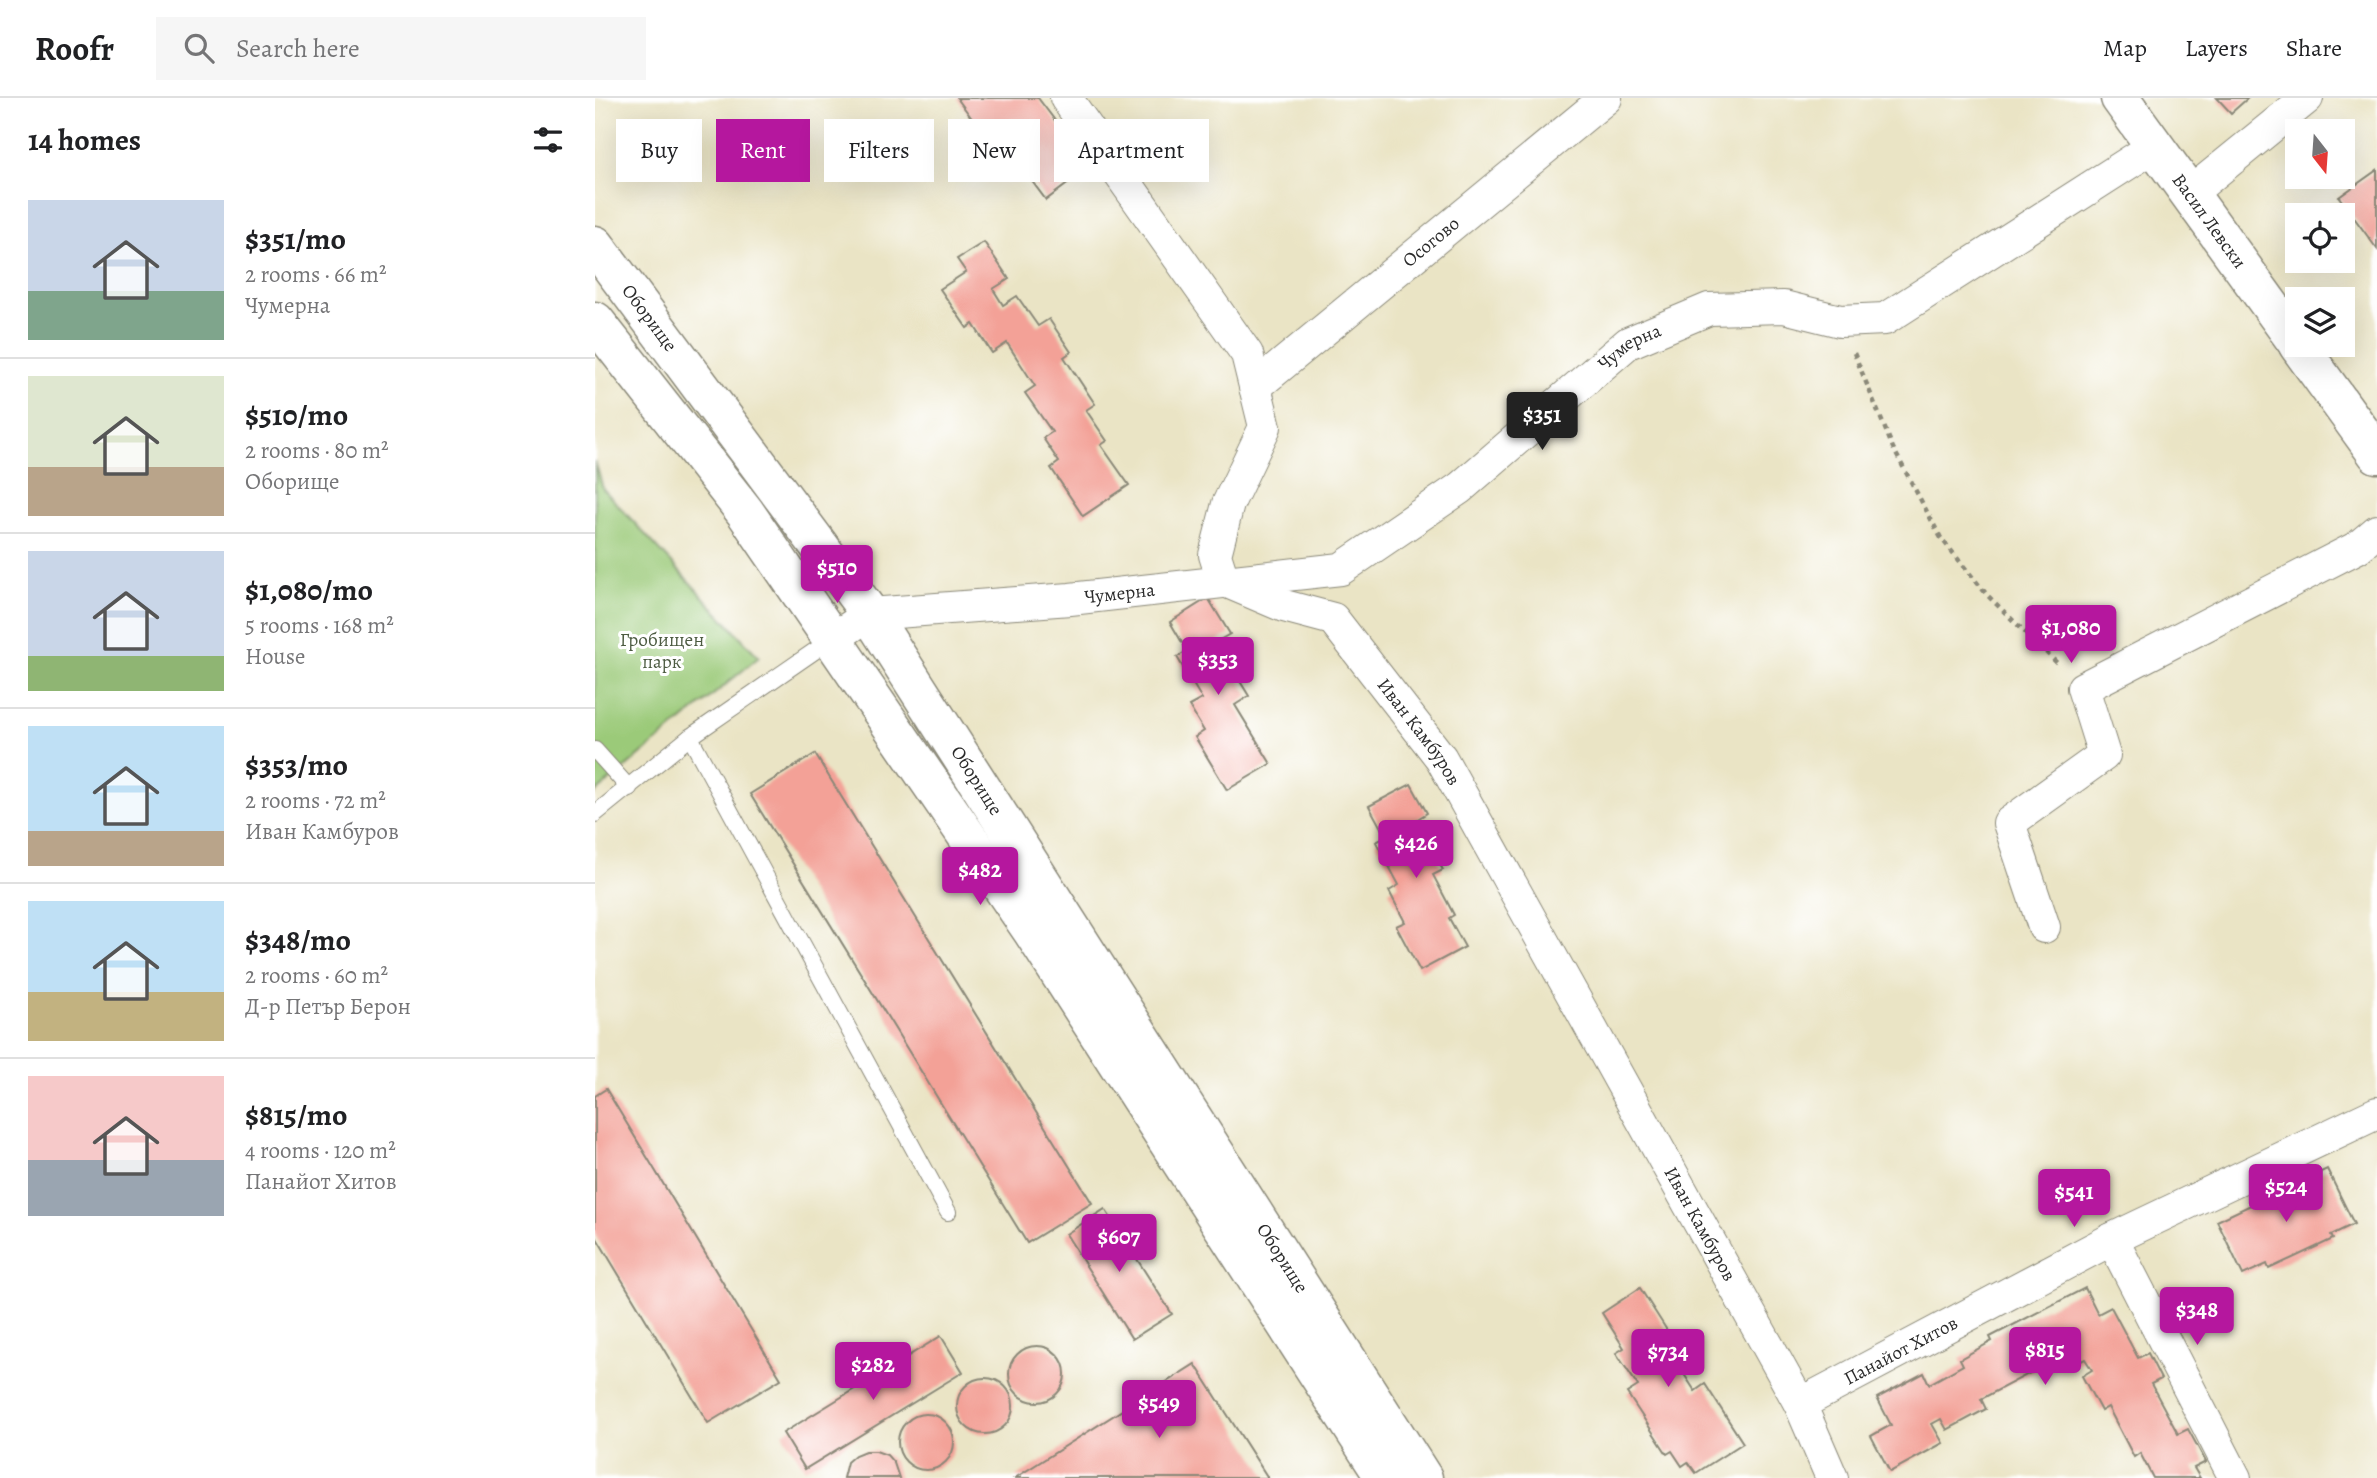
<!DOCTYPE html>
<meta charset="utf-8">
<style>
:root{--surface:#fff;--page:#f6f6f6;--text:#202124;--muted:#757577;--line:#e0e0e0;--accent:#b5179e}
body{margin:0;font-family:Alegreya,serif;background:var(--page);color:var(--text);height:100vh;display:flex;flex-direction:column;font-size:26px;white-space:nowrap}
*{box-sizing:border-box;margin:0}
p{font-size:23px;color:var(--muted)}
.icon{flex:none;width:38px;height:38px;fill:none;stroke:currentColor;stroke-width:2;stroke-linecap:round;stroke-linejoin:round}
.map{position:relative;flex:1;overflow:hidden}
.drawer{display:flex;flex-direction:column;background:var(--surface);width:595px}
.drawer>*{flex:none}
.banner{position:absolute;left:21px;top:21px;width:665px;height:63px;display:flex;gap:14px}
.needle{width:46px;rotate:163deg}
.controls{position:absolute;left:1690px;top:21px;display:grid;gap:14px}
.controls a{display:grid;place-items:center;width:70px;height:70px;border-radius:0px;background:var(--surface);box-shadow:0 7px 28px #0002;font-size:35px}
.price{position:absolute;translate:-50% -60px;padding:0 16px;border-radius:7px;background:var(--accent);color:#fff;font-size:23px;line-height:46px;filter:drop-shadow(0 2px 4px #0008)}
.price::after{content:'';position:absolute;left:50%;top:42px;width:21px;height:16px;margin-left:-10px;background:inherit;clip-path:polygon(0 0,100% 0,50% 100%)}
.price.on{background:#222;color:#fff}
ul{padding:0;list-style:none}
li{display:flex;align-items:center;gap:21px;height:175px;padding:0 28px}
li+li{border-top:2px solid var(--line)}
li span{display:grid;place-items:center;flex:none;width:196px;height:140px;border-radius:0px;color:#555}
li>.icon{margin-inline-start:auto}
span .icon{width:84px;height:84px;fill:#fffc;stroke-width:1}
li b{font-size:30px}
h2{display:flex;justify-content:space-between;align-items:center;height:84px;padding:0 28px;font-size:30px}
.chip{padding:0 24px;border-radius:0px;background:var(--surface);box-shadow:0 7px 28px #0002;font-size:24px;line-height:63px}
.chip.on{background:var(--accent);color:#fff}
header{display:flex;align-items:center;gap:42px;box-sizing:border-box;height:98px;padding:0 35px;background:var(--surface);border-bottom:2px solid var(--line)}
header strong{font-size:33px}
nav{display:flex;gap:38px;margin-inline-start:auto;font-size:24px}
.search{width:490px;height:63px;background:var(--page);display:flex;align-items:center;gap:18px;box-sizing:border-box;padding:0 24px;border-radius:0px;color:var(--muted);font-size:26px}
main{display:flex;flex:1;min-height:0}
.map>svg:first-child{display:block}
.green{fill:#9bca79;stroke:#637a52;stroke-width:2}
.building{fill:#f3a197}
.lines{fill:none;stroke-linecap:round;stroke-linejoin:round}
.lane-casing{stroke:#8a8878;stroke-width:18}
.street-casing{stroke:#8a8878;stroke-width:34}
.secondary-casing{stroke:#8a8878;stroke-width:41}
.path{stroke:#8a8878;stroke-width:4.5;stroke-dasharray:5 5;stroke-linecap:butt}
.lane{stroke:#fff;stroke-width:16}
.street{stroke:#fff;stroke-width:32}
.secondary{stroke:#fff;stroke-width:38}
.labels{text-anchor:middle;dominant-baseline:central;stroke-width:6;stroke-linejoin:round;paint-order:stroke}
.street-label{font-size:19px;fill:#2b2b2b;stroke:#fff}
.park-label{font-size:19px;fill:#4d5b42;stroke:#fff}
</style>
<header>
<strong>Roofr</strong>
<div class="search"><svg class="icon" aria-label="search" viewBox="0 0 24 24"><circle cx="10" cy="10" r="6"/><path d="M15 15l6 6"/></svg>Search here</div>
<nav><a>Map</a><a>Layers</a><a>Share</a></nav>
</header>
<main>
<section class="drawer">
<h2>14 homes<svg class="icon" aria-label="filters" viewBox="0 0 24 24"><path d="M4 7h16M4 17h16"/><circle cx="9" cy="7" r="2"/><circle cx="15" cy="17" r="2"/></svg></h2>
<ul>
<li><span style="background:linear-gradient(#c9d6e8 65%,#7fa58c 0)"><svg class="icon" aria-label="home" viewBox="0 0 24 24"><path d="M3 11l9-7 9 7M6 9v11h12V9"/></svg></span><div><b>$351/mo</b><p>2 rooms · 66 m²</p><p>Чумерна</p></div></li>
<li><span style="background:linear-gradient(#dfe7d0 65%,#b9a48a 0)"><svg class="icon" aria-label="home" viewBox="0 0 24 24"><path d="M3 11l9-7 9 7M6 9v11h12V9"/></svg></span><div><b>$510/mo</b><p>2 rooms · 80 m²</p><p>Оборище</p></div></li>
<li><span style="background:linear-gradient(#c9d6e8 75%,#8fb573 0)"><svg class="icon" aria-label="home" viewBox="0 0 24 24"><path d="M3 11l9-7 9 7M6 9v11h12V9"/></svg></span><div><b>$1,080/mo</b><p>5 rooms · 168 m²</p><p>House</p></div></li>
<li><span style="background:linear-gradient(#bfe0f5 75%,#b9a48a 0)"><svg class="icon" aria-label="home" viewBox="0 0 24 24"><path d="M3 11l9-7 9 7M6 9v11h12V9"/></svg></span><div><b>$353/mo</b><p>2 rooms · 72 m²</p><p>Иван Камбуров</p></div></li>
<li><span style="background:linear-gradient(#bfe0f5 65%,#c2b280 0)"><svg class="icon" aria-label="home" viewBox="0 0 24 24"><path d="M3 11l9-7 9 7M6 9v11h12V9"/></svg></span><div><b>$348/mo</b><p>2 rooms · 60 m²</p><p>Д-р Петър Берон</p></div></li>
<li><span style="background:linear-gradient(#f6c9c9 60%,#9aa5b1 0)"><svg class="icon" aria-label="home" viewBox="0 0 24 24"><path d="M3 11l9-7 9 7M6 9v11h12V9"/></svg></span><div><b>$815/mo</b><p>4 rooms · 120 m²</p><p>Панайот Хитов</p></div></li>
</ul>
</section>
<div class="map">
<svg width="1782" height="1380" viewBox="0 0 1782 1380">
<rect width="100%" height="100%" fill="#fff"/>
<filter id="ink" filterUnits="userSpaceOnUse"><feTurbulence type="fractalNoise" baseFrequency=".0143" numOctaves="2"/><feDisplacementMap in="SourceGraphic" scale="14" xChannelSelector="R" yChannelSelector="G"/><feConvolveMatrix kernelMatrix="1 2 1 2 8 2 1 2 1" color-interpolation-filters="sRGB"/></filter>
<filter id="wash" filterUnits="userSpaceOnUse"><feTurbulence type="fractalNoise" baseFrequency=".00686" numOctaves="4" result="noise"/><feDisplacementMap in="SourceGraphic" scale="28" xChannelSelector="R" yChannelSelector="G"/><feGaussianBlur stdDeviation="1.57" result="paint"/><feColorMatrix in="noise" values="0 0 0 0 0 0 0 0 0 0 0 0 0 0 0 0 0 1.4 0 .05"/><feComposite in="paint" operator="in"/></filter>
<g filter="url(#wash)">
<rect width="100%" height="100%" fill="#eae4c5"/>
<path class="green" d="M0,363L8,391L164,559L0,695Z"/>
<g id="blocks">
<g class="building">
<path d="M362,0H443L495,69L451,102L398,31L389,37Z"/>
<path d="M1622,0H1653L1636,15Z"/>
<path d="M1782,72V151L1744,99Z"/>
<path d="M389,144L414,181L398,191L408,207L422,198L443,228L454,221L476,254L469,259L500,306L491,312L512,343L506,347L534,387L488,418L456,370L464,364L448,340L457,334L430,295L440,288L412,245L397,255L378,226L372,230L345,191L371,174L362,161Z"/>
<path d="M613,500L635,536L621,544L654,598L640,607L676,666L632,692L600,639L609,633L594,608L607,601L582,559L592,553L575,524Z"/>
<path d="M220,656L497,1105L432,1145L155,696Z"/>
<path d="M816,686L832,715L821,722L848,772L838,777L859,817L854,820L870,849L825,873L801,828L810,824L794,793L804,787L781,744L791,739L774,708Z"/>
<path d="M11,991L186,1281L113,1325L0,1137V998Z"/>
<path d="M1732,1071L1759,1126L1736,1137L1738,1141L1674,1171L1672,1166L1648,1177L1622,1123Z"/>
<path d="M510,1111L577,1216L537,1241L471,1136Z"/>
<path d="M1045,1190L1075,1237L1068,1244L1100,1293L1110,1286L1148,1345L1101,1375L1093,1364L1087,1368L1077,1353L1072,1356L1032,1295L1043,1288L1021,1255L1029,1250L1007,1215Z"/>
<path d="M1490,1190L1503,1216L1516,1209L1543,1260L1553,1255L1566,1281L1556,1286L1583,1336L1593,1331L1611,1364L1599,1370L1605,1380H1558L1545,1355L1539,1359L1513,1309L1506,1313L1487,1278L1497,1272L1490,1261L1472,1270L1466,1259L1386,1301L1391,1311L1352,1332L1346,1321L1337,1326L1348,1345L1295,1374L1276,1338L1296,1327L1282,1300L1329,1275L1334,1286L1368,1267L1365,1261L1397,1243L1395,1239Z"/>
<path d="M346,1238L368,1274L210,1371L188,1335Z"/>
<circle cx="442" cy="1276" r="28"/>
<path d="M600,1266L673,1380H420Z"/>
<circle cx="390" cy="1308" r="28"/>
<circle cx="331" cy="1344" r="28"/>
<path d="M270,1353H281L292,1357L299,1365L304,1380H248L252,1364L260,1357Z"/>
</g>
</g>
</g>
<g filter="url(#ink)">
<use href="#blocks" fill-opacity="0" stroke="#8a8878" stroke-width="2"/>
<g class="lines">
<g class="lane-casing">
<g id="lane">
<path d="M95,639L353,1114"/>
<path d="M0,652L34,690"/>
<path d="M0,716L95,639L237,541"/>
</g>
</g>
<g class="street-casing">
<g id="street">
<path id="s1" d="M471,0L652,256L670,329L633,406L620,457L628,482L689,508L738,521L846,660L1205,1306L1237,1380"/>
<path d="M1594,96L1712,0"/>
<path id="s2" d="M660,289L1011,0"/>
<path id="s3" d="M237,541L275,516L475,501L746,471L865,390L1033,245L1114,211L1189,209L1245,223L1290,221L1560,48"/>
<path d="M1449,829L1414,725L1509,657L1488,590L1763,449L1782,433"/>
<path d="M1517,1141L1640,1380"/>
<path id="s4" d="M1205,1306L1517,1141L1782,1015"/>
</g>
</g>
<g class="secondary-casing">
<g id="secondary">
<path id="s5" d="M1525,0L1703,246"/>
<path id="s6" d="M0,147L275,516L828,1380"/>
<path d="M0,223L150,414L437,833L790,1380"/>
<path d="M1703,247L1782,356"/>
</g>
</g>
<path class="path" d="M1259,255L1298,350L1346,440L1393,498L1465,568"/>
<use href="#lane" class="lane"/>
<use href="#street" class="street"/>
<use href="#secondary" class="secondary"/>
</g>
</g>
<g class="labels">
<g class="street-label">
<text stroke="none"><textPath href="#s5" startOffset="152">Васил Левски</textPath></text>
<text stroke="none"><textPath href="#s2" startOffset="228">Осогово</textPath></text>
<text stroke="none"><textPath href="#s6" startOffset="91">Оборище</textPath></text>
<text stroke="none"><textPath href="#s3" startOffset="884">Чумерна</textPath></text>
<text stroke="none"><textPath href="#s3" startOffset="296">Чумерна</textPath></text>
<text stroke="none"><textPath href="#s1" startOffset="812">Иван Камбуров</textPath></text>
<text stroke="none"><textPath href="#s6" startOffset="658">Оборище</textPath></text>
<text stroke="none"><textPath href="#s1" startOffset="1379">Иван Камбуров</textPath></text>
<text stroke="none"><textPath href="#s6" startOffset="1225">Оборище</textPath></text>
<text stroke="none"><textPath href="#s4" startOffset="114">Панайот Хитов</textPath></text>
</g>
<g class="park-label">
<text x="67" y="542">Гробищен<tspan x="67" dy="22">парк</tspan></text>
</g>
</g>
</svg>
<div class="controls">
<a><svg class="needle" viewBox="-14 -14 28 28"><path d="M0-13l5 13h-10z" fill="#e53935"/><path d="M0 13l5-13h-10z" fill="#757577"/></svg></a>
<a><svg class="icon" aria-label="locate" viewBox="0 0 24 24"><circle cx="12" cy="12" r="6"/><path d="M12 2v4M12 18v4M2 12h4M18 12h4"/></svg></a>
<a><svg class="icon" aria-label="layers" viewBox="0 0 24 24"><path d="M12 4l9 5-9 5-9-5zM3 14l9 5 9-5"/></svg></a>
</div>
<b class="price on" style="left:947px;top:354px">$351</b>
<b class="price" style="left:242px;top:507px">$510</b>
<b class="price" style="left:1476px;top:567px">$1,080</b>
<b class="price" style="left:623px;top:599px">$353</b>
<b class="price" style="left:821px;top:782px">$426</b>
<b class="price" style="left:385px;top:809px">$482</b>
<b class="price" style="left:1691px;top:1126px">$524</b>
<b class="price" style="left:1479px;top:1131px">$541</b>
<b class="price" style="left:524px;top:1176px">$607</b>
<b class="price" style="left:1602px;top:1249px">$348</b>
<b class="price" style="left:1450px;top:1289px">$815</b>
<b class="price" style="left:1073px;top:1291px">$734</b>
<b class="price" style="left:278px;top:1304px">$282</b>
<b class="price" style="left:564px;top:1342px">$549</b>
<div class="banner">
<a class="chip">Buy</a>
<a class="chip on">Rent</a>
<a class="chip">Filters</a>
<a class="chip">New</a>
<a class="chip">Apartment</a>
</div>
</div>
</main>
